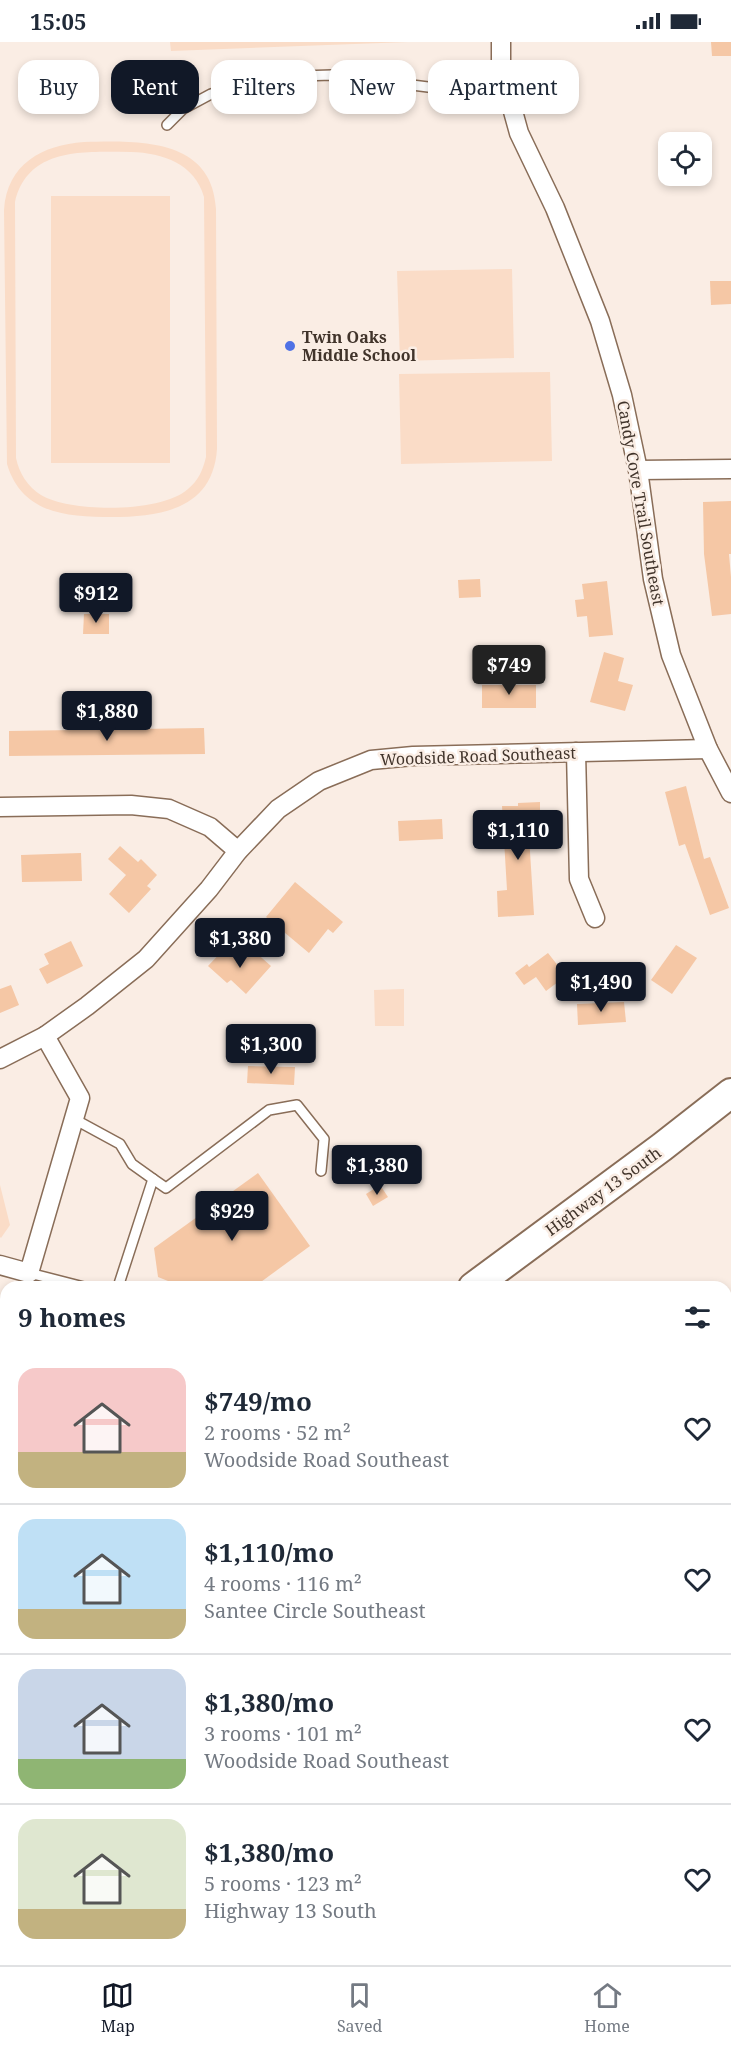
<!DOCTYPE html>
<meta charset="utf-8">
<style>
:root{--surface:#fff;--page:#f2f2f3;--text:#1f2937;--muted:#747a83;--line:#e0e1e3;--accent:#111827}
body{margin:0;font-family:"Noto Serif",serif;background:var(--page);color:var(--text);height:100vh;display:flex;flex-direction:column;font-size:22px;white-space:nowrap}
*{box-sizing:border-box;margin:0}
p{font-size:20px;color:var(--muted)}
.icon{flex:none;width:33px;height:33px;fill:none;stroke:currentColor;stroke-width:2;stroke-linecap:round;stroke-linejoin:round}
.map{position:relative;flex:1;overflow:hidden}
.sheet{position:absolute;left:0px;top:1239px;width:732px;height:684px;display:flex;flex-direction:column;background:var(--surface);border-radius:18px 18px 0 0;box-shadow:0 3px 9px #0003}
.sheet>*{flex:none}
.top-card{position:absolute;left:18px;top:18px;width:696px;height:54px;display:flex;gap:12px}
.fabs{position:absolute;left:658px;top:90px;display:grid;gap:12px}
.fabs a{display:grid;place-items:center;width:54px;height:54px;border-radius:12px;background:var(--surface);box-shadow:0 3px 9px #0003;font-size:30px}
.price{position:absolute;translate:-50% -51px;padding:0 14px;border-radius:6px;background:var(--accent);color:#fff;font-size:20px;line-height:39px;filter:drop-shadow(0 2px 3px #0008)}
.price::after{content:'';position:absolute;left:50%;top:36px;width:18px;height:14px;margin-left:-9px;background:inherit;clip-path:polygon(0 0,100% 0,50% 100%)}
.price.selected{background:#222;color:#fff}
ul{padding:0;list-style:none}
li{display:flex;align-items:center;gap:18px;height:150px;padding:0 18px}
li+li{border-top:2px solid var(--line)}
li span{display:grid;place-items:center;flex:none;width:168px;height:120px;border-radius:18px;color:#555}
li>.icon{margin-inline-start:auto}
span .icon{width:72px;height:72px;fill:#fffc;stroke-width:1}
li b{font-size:26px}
h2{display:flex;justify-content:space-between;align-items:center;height:72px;padding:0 18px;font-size:26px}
.tag{padding:0 21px;border-radius:18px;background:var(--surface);box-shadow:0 3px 9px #0003;font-size:21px;line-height:54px}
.tag.selected{background:var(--accent);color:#fff}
.status{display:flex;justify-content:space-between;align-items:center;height:42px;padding:0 30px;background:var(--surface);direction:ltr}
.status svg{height:16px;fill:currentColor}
.tabs{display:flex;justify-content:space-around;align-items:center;height:84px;border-top:2px solid var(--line);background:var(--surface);font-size:16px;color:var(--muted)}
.tabs a{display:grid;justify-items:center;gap:3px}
.tabs .selected{color:var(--accent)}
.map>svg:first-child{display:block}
.green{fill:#fadcc7;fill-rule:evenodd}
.water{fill:#cc9f7e}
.building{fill:#f5c7a5}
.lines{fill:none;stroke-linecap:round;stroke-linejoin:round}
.service-casing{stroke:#896d58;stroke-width:12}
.minor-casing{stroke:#896d58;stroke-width:21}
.primary-casing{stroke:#896d58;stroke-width:32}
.service{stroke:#fff;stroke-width:9}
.minor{stroke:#fff;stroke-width:18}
.primary{stroke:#fff;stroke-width:28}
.poi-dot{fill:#4f71e5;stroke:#faede4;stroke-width:2}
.labels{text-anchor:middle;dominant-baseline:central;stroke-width:5;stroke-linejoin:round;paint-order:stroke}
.poi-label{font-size:16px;font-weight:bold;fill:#41342b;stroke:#faede4;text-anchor:start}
.street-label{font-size:16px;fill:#41342b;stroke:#faede4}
</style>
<div class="status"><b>15:05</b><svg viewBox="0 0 49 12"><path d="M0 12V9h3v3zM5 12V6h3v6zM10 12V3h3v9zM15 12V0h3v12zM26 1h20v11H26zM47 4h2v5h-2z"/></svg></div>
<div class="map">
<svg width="731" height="1923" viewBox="0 0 731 1923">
<rect width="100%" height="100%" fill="#faede4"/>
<g class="green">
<path d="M170,0H408L171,9Z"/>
<path d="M84,100C137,99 212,95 216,167L217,407C213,467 161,475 112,475C67,475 22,472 7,422L4,168C7,122 42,103 84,100ZM131,110C163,111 195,122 204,155L206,415C203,428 198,439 188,447C162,471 71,471 41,453C28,445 19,431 16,416L15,160C28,104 87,110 131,110Z"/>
<rect x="51" y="154" width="119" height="267"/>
<path d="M512,227L514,316L400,319L397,229Z"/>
<path d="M550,330L552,419L401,422L399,332Z"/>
<path d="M404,947V984H375L374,948Z"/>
<path d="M0,1143L10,1183L1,1196L0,1195Z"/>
</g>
<path class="water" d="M0,1793L6,1797V1917H284L288,1923H0Z"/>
<g class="building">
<path d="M711,0H731V14H712Z"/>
<path d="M710,239H731V262L711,263Z"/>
<path d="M731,459V512H729L731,535V572L712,574L704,512L703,460Z"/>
<path d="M480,537L481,555L459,556L458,538Z"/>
<path d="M607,539L613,593L589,595L587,574L577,575L575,558L584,557L582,542Z"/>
<path d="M84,572H109V592H83Z"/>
<path d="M604,610L624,616L618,639L633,643L625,669L590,660Z"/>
<rect x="482" y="643" width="54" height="23"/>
<path d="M204,686L205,712L9,714V689Z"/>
<path d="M686,744L704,817L710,815L729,866L710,873L685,802L679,804L665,750Z"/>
<path d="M540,760V778H528L534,873L498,875L497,849L507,848L502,764H518V761Z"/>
<path d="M442,777L443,797L399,799L398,779Z"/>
<path d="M120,804L138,820L141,817L157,833L147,844L151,847L129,871L109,852L126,833L108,817Z"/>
<path d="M81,811L82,839L22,840L21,813Z"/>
<path d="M295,840L343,880L333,891L328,887L309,911L266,875Z"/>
<path d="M71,899L83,924L47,942L39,927L49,922L44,912Z"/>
<path d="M676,903L697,916L672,952L651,938Z"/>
<path d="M226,905L242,920L253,908L271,924L246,952L231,938L227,941L208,924Z"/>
<path d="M548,911L566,934L546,949L536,935L524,943L515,931L527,922L529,925Z"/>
<path d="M11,943L19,963L0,971V947Z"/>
<path d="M624,960L626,980L578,983L577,962Z"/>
<path d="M248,1024L295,1025L294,1043L247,1041Z"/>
<path d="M258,1131L310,1204L254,1245H183L158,1235L154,1206Z"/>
<path d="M380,1143L388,1155L373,1164L366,1152Z"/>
</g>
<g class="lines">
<g class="service-casing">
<g id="service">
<path d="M167,83L183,67L211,52L257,38L300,34L332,33L476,51L506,48"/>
<path d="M74,1077L120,1102L132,1122L153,1137L118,1245"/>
<path d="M153,1137L166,1146L269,1068L297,1063L324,1097L321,1129"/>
<path d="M29,1231L84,1245"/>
</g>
</g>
<g class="minor-casing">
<g id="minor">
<path d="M501,0V26L519,91L555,166L600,279L622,353L638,428L653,537L671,613L708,707L731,751"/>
<path d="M638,428L731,427"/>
<path d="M576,710L579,837L595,876"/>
<path d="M0,765L131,763L169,767L210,785L238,809"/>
<path d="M0,1017L45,994L87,964L146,917L209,847L238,809L278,767L319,739L371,718L413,714L708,707"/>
<path d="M0,1223L29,1231L80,1056L45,994"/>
<path d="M0,1331L6,1334"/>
<path d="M726,1455L731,1450"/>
<path d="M726,1735L731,1730"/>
<path d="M610,1917L614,1923"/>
</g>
</g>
<g class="primary-casing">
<g id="primary">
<path d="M473,1245L662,1105L731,1051"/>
<path d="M0,1574L6,1568"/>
</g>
</g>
<use href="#service" class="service"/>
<use href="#minor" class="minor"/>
<use href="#primary" class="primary"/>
</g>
<circle class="poi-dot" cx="290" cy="304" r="6"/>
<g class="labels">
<g class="poi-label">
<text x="302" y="295">Twin Oaks<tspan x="302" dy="18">Middle School</tspan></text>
</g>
<g class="street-label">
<text transform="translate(641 461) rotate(80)">Candy Cove Trail Southeast</text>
<text transform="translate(478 714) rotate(-2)">Woodside Road Southeast</text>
<text transform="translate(603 1149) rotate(-36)">Highway 13 South</text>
</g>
</g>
</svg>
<div class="fabs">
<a><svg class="icon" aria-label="locate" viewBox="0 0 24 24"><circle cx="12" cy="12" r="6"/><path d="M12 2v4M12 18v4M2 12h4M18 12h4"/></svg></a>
</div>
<b class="price" style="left:96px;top:582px">$912</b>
<b class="price selected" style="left:509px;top:654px">$749</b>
<b class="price" style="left:107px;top:700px">$1,880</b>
<b class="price" style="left:518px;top:819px">$1,110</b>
<b class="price" style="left:240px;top:927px">$1,380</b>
<b class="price" style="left:601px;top:971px">$1,490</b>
<b class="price" style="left:271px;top:1033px">$1,300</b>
<b class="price" style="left:377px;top:1154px">$1,380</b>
<b class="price" style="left:232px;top:1200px">$929</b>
<div class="top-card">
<a class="tag">Buy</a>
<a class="tag selected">Rent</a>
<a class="tag">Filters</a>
<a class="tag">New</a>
<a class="tag">Apartment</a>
</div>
<section class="sheet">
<h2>9 homes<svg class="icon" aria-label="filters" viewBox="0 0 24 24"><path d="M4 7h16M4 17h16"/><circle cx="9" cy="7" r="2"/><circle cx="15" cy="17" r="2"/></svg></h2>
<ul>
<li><span style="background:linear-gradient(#f6c9c9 70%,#c2b280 0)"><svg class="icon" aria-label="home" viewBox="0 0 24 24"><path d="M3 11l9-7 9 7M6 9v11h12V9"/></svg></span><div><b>$749/mo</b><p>2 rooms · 52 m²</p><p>Woodside Road Southeast</p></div><svg class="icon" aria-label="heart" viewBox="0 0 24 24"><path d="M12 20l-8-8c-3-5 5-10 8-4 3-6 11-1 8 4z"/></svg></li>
<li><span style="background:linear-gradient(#bfe0f5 75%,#c2b280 0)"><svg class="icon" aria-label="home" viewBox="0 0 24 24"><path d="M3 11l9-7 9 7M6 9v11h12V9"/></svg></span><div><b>$1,110/mo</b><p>4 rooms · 116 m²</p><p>Santee Circle Southeast</p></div><svg class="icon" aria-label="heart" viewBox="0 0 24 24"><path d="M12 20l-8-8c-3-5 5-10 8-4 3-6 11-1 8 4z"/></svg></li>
<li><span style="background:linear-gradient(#c9d6e8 75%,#8fb573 0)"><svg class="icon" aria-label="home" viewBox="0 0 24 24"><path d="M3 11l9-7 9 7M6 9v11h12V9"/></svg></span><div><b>$1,380/mo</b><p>3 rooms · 101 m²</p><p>Woodside Road Southeast</p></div><svg class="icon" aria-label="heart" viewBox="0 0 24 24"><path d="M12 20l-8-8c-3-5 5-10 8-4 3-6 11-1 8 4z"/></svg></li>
<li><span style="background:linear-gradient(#dfe7d0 75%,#c2b280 0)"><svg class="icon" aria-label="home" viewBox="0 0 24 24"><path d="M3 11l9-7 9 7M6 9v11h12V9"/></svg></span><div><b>$1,380/mo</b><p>5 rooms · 123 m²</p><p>Highway 13 South</p></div><svg class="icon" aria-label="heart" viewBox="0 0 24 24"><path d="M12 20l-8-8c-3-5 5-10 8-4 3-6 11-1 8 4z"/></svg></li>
</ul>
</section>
</div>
<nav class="tabs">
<a class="selected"><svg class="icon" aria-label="map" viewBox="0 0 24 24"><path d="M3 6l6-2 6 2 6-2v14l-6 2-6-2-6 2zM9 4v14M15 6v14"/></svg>Map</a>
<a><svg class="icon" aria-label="saved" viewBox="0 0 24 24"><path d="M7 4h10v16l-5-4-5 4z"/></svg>Saved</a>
<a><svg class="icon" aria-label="home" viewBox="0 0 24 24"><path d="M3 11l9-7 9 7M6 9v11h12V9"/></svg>Home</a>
</nav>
